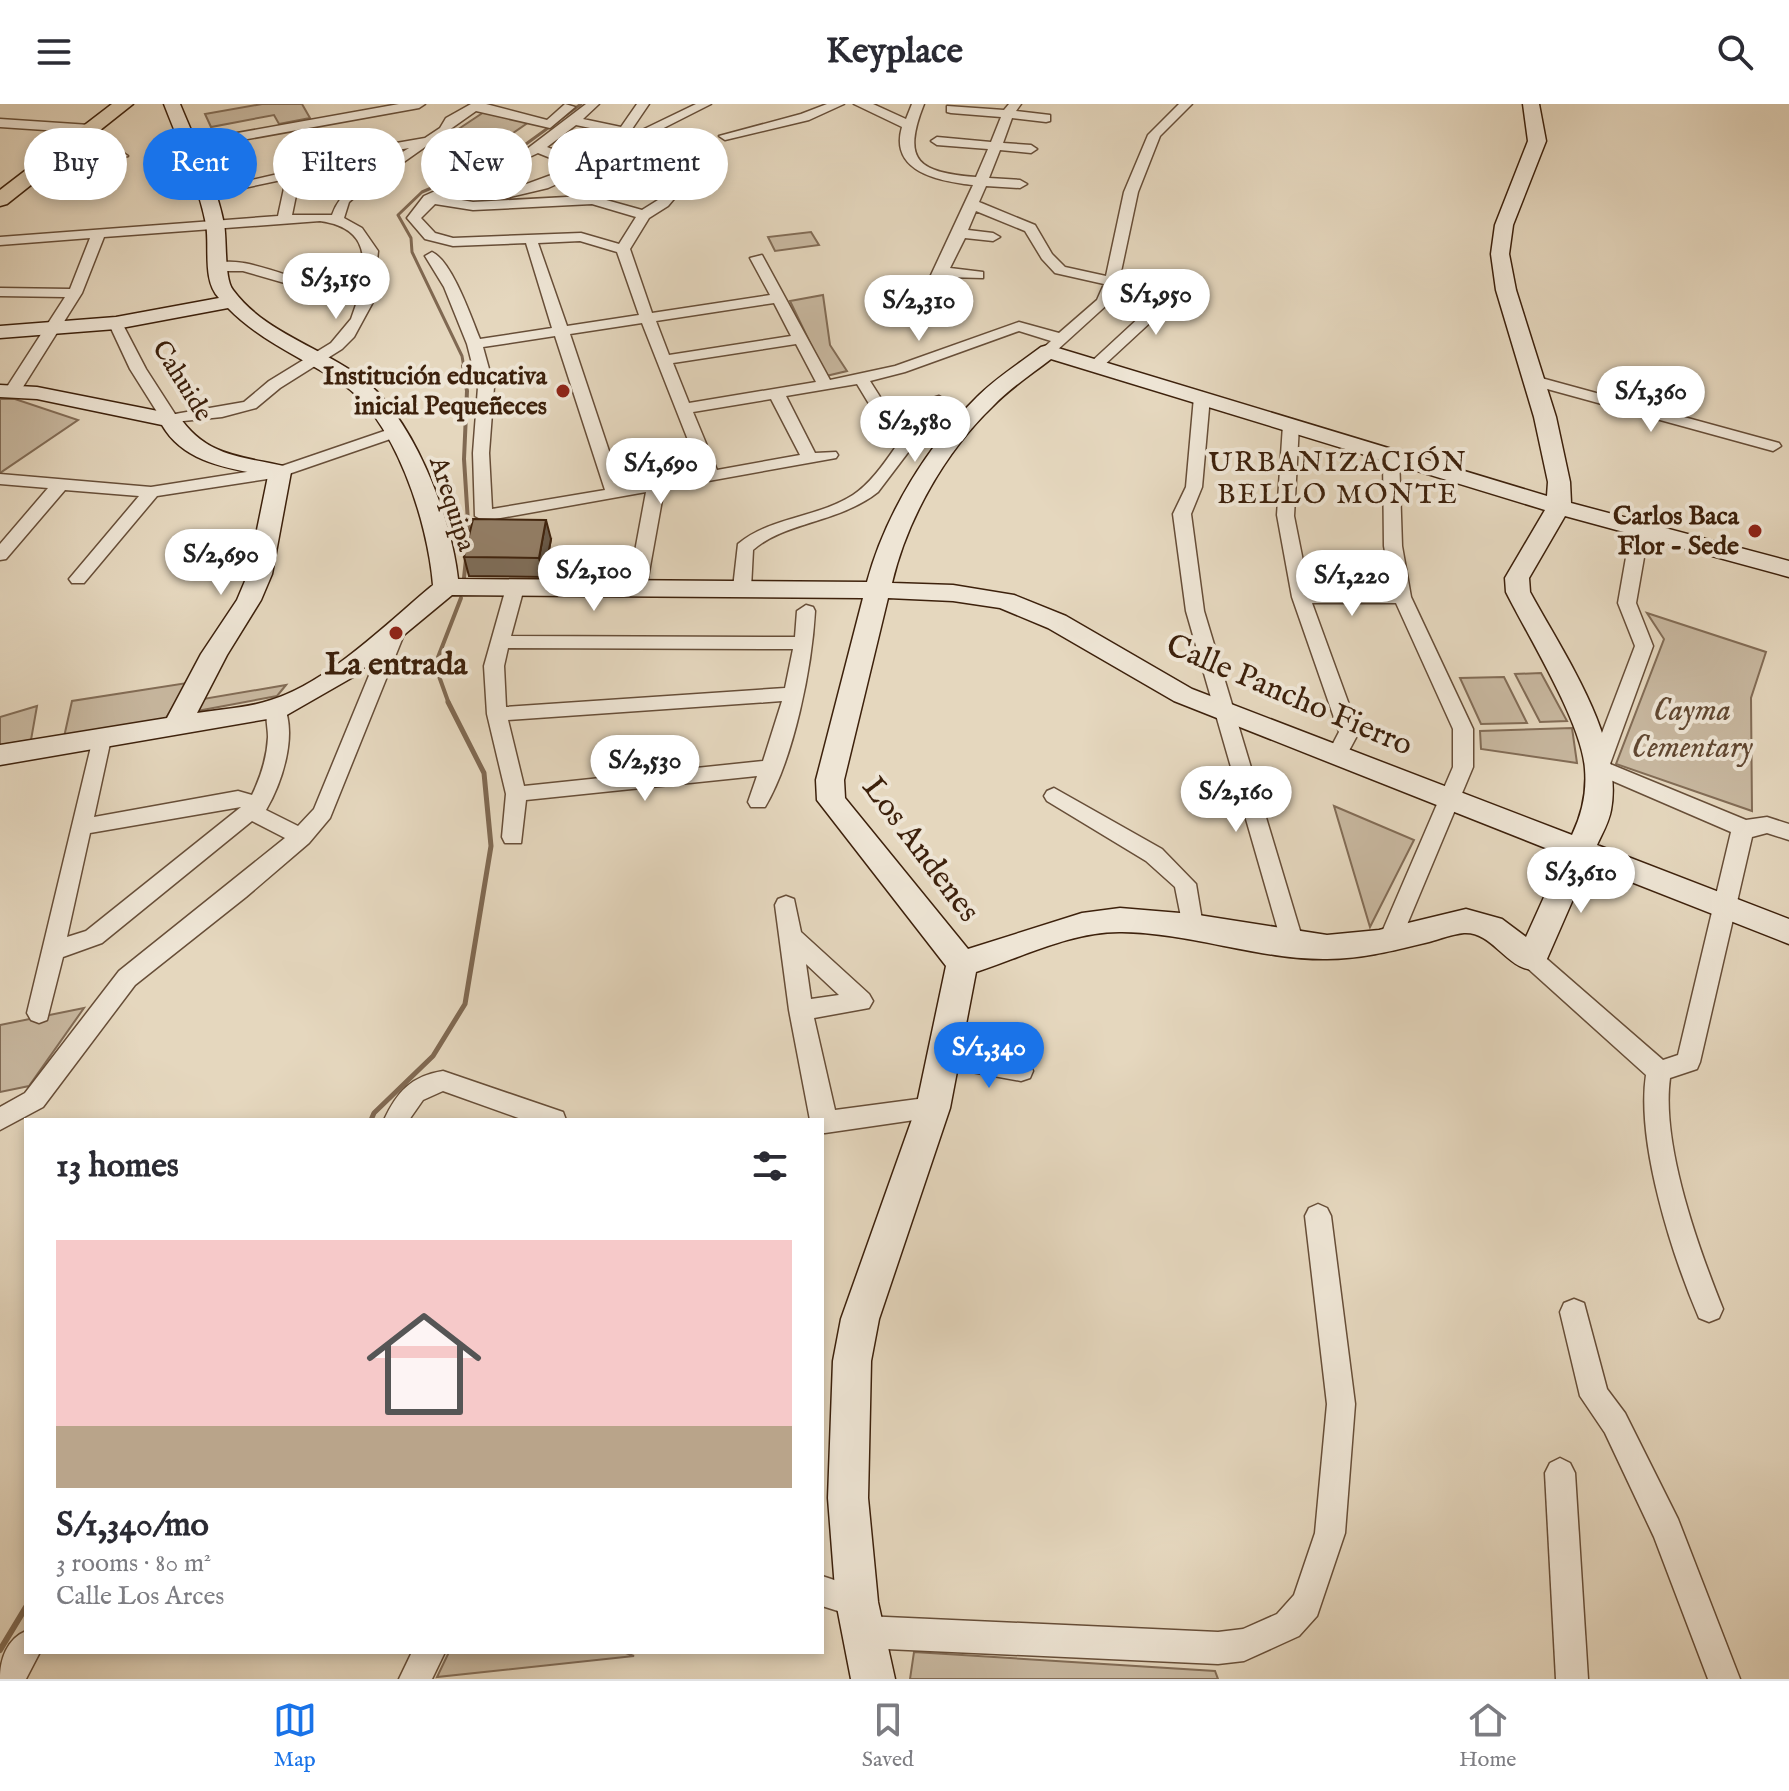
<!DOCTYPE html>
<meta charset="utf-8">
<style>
:root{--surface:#fff;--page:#f7f7f7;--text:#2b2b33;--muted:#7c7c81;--line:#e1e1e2;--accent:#1a73e8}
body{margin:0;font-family:"IM FELL English",serif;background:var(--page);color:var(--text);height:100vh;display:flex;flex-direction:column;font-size:30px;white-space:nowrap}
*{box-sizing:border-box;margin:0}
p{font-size:26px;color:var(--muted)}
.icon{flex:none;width:44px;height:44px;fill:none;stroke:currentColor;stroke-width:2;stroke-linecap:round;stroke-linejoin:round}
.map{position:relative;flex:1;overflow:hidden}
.panel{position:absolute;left:24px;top:1014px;width:800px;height:536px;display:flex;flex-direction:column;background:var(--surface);border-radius:0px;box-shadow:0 4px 12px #0003}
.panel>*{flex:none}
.hud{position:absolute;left:24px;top:24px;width:800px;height:72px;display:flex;gap:16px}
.price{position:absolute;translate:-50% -68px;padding:0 18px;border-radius:28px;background:#fff;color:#222;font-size:26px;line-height:52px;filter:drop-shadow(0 2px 4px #0008)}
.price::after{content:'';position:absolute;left:50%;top:48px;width:24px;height:18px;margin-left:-12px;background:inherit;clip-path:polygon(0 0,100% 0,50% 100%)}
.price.active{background:var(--accent);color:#fff}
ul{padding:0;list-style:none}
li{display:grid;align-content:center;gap:16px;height:424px;padding:0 32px}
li+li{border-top:2px solid var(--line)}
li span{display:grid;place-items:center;height:248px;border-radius:0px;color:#555}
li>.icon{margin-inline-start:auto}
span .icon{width:144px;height:144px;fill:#fffc;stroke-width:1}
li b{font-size:34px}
h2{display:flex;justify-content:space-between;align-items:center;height:96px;padding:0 32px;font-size:34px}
.chip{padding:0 28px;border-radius:36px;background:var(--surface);box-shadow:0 4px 12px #0003;font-size:28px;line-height:72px}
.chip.active{background:var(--accent);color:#fff}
header{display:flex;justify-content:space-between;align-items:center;height:104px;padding:0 32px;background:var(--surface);font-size:36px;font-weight:700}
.tab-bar{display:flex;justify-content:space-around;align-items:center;height:112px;border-top:2px solid var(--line);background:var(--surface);font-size:22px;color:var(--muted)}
.tab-bar a{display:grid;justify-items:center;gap:4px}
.tab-bar .active{color:var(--accent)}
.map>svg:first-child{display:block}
.green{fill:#c8b8a0;stroke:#826c56;stroke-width:2}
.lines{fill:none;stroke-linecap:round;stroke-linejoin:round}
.stream-far3{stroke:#806952;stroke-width:3}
.stream-far2{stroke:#806952;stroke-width:4}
.stream-far1{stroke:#806952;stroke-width:5}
.stream{stroke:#806952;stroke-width:6}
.street-casing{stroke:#674e38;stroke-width:3}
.secondary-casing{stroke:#3d210c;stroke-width:3}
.primary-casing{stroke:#3d210c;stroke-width:3}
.street{fill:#eee5d5;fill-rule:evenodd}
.secondary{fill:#eee5d5;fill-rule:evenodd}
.primary{fill:#e5d7be;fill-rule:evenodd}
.wall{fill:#7f6e5a;stroke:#3d210c;stroke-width:2}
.shaded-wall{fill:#685a4a;stroke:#3d210c;stroke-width:2}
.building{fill:#948069;stroke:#3d210c;stroke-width:2}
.poi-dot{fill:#8f2418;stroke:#eee5d5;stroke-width:3}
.labels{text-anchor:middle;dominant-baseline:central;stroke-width:8;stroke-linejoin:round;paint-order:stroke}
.far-poi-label{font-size:26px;font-weight:bold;fill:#3d210c;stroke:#eee5d5;text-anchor:end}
.far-street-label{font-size:26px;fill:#3d210c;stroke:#eee5d5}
.far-neighbourhood-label{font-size:28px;letter-spacing:2px;fill:#3d210c;stroke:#eee5d5}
.poi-label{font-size:32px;font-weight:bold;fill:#3d210c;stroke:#eee5d5}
.street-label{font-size:32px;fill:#3d210c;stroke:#eee5d5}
.park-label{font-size:32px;font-style:italic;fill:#604731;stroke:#eee5d5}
</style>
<header><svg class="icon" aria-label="menu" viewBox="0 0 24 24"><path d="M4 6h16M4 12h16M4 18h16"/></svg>Keyplace<svg class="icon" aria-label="search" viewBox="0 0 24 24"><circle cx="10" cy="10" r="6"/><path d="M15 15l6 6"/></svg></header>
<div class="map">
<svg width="1789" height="1575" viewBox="0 0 1789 1575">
<rect width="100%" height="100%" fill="#e5d7be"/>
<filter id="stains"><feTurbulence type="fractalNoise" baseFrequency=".0025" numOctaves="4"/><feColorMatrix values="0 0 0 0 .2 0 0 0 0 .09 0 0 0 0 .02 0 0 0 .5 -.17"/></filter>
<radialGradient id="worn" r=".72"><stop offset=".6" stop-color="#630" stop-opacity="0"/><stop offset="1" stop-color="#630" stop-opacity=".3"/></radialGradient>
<g class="green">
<path d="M262,0H302L310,14L279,20L274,11L211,23L205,10Z"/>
<path d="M484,8L529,18L474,56L427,46Z"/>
<path d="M811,128L819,141L775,147L768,133Z"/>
<path d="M823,191L830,241L847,267L826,272L790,197Z"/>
<path d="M0,295H15L78,316L0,369Z"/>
<path d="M1647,509L1766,548L1751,594L1752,707L1616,660L1664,535Z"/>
<path d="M1541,569L1567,617L1540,618L1515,570Z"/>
<path d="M1504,573L1527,619L1481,620L1460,574Z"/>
<path d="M187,579L163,619L64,633L72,597Z"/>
<path d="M286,581L277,592L197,607V596Z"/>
<path d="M37,602L31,636L0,641V613Z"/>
<path d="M1572,624L1577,659L1481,645L1480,627Z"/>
<path d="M1334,702L1414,736L1370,823Z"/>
<path d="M84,904L29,982L0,988V921Z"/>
<path d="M449,1548H623L634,1552L437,1573Z"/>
<path d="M914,1548L1215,1567L1218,1575H910Z"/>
</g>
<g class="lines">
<path class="stream-far3" d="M464,264L462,252L412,148L411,134L398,111L422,88L515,48L581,0"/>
<g class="stream-far2">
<path d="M463,262L467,287L464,355L469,434"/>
<path d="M464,474L466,455"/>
<path d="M449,600L435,561L461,494"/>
</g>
<path class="stream-far1" d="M371,1016L374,1009L433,952L465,900L491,742L484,669L448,598"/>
<path class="stream" d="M0,1546L26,1503"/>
<g class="street-casing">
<g id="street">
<path d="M399,0H425L419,4L187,46L181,42L187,38Z"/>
<path d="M471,0H486L547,16L565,0L575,3L550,24L476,7L357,91L349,98L344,114L362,124L378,147L373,198L354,233L342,245L280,284L256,304L222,313L164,319L130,265L109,220L111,217H121L146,265L175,310L244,298L269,277L331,239L351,215L359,192L309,186L243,167H217L210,163C231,147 285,172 309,178C326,181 344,182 361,184C368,147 362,123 320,117L104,133L82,189L21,286L13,291L5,286L65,193L0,192V184L70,185L90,134L0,141V133L278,112L286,75L206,92L199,88L291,67L356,46L425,34L440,24L446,14ZM409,44C382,62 343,79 332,111H292L300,72L358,53Z"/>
<path d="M586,0H599L583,15L621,23L637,0H649L632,25L640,27L696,0H711L642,35L576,21L547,43L589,60L599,94L642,106L658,96L698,51H706V57L668,102L649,114L630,145L652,209L770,191L750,154L762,151L830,276L895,262L1019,218L1059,229L1097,196L1104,180L1055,169L1042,155L1025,127L976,107L968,126L993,129L1000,133L993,137L965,134L950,164L983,168V174L946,173L931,202L938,207V218L921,223L899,217L900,204L918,199L973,81C939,77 889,68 902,23L854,0H873L906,15L912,0H924C901,58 919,68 976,73L988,45L937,41L931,37L937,33L991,38L1001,13L951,9L947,8V2L1004,6L1009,0H1021L1016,7L1050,11V17L1046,18L1012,14L1003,39L1031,41L1037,45L1031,49L1000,46L989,74L1020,76L1027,80L1020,84L986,82L979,98L1035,121L1052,150L1065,163L1106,172L1124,88L1148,31L1179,0H1192L1160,32L1138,88L1119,177L1110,198L1055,248L1050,250L1042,245L1051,237L1019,227L905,268L870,277L889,307L916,315L933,294L939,292L947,297L878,388C839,419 784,418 753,446L751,484L742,490L733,484L738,440C770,413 817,414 853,391C876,376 893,345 910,323L877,313L857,280L786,292L815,349L836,348L838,351L836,354L664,385L646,485L637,491L628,485L646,388L484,417L475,412L473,349L478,283L467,240L444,183L425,152L432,148C452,157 471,213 480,235L552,224L526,139L453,142L425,135L407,114L424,92L523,48ZM538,49L573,63L502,89V95L548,84L579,70L585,92L473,98L444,93ZM435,100L473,106L592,100L636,113L619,140L581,129L453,134L435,129L421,114ZM580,137L617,148L639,211L567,222L538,139ZM774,199L791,232L669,251L656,217ZM918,208L924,210L925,213L912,212ZM642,219L701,369L621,383L570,230ZM555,232L605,386L492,405L489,349L494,283L483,243ZM796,240L816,278L689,299L673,259ZM771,295L800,351L717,366L693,308Z"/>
<path d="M827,0H844L809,16L725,36L719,32L801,10Z"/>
<path d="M0,15L90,21L96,25L90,29L0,23Z"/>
<path d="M39,45L99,52L122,48L128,52L99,60L35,52L33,49Z"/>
<path d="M1174,170L1181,174L1167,203L1101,264H1091V258L1156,198L1167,174Z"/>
<path d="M1534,272L1779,339L1781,342L1773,347L1529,280L1526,277Z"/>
<path d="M1202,288L1210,293L1202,383L1191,410L1204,507L1304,840L1301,846L1293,849L1285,846L1282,840L1186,507L1173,410L1186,383L1194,293Z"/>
<path d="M1291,316L1299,321L1294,412L1309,487H1392L1384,442L1383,351L1391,346L1399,351L1402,442L1411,493L1473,625V663L1401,835L1398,841L1390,844L1382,841L1379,835L1453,663V625L1396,499H1312L1359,628L1344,656H1330L1327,651L1339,628L1292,493L1277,411L1283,321Z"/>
<path d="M396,323L402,325V331L280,373L157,392L84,479H72L69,475L139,392L65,386L6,455L0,456V440L48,384L0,380V370L151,383L279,363Z"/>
<path d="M1640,420L1649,425L1636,499L1653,542L1610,660L1746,716L1767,713L1789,720V736L1767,729L1752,733L1700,958L1697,965L1670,974C1661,1040 1698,1143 1723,1205L1719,1214L1709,1218L1699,1214C1672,1151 1636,1039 1646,971L1524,861L1521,855L1524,849L1532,846L1540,849L1663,956L1678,951L1731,728L1592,668L1589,663L1635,542L1618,499L1631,425Z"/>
<path d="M515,478L524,484L511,532L795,533L797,507L806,501L813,503L815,507C812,563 794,654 765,703H751L748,698L757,672L526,696L521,739H505L502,733L506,690L487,610L484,562L506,484ZM508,544L793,545L785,584L506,603L504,562ZM782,597L763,657L524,682L508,616Z"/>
<path d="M398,517L407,523L330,714L309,739L246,793L135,881L43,1003L0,1026V1003L25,989L119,867L285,734L252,717L102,839L63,853L47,916L39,919L31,916L27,909L94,630H108L111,635L94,713L238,687L252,691C261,672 267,654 268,633C268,622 264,611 269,600H283C298,630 282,679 266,706L298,722L314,705L389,523ZM241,703L86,827L67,833L90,729Z"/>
<path d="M1054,684L1162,745L1196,780L1203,822L1200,828L1192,831L1184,828L1175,783L1146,757L1047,697L1044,692L1047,687Z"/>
<path d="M786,792L794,795L801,828L869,890L873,897L869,904L814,914L835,1006L933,993L942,996L945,1004L942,1012L825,1029H822V1016H810L789,906L775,801L778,795ZM806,860L839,891L811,895Z"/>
<path d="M944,943L1021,957L1030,960L1033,967L1030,974L1021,977L944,963L935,960L932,953L935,946Z"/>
<path d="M443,967L563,1008L566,1016H524L443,987L423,996L409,1016H384C397,988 411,972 443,967Z"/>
<path d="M1318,1100L1327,1104L1331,1112L1355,1300L1345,1429L1317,1512L1299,1532L1244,1557L1218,1560L864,1544L853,1539L848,1528L853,1517L864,1512L1218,1528L1243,1525L1277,1510L1294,1491L1315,1429L1327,1300L1305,1112L1309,1104Z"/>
<path d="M1574,1195L1584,1199L1607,1285L1625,1309L1678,1415L1740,1575H1708L1654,1433L1605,1329L1580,1292L1560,1208L1564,1199Z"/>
<path d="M1560,1354L1570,1359L1575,1369L1588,1575H1556L1545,1369L1550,1359Z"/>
<path d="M822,1472L868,1487L872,1498L868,1509L857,1513L822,1502Z"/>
<path d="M26,1527V1548H40L26,1575H0C0,1555 7,1535 26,1527Z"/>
<path d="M412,1548H445L432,1575H399Z"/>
</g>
</g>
<g class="secondary-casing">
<path id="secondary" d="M164,0H180C196,39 216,79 224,120C227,137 224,175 233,186C264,228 318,242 359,272C412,310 451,411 458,475L867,478C885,411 927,342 977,293C996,274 1020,259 1041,243L1048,241L1547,392L1548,378L1534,313L1496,186L1491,150L1495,121L1528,37L1523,0H1539L1546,37L1513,121L1509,150L1516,186L1556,313L1570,378L1571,399L1789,457V473L1565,412L1529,474L1530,488C1563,549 1624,636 1611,706C1609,718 1602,730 1597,741L1789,815V840L1588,761L1543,864C1510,875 1496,827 1464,829C1453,830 1440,835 1429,838C1396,846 1362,855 1327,855C1261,856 1191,829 1122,828C1073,827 1022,853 976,868L950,1004L879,1215L871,1257L868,1394L878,1498L895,1575H851L836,1498L828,1394L833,1257L841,1215L916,1004L946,862L817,696L816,676L863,494L452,491L353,573L285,612L0,661V641L167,614L201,550L237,496L248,470L268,372C228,364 184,359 162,321L37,295L0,293V281L37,283L178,311C207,354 242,352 288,363L291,368L272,470L261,496L227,551L197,609C221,605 248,604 271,596C329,578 387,519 433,481C428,418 395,314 341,279C303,254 260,237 228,204L116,225L0,234V222L116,213L219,194C202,177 210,142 206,120C198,79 179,39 164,0ZM1051,255L1545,406L1505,474L1506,488C1528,532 1582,619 1585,665C1587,689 1582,710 1572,731L1192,585L1066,512L1014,491L953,481L892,479C907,415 945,348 993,302C1010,284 1032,270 1051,255ZM888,494L953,497L1000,504L1048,524L1174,597L1563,751L1526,833L1502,815L1466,805L1379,826L1327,831L1192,810L1120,804L1082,809L968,845L845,694L844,676Z"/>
</g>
<g class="primary-casing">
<path id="primary" d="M112,0H133L7,100L0,102V86Z"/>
</g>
<use href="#street" class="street"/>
<use href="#secondary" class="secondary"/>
<use href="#primary" class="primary"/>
</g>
<path class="wall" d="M551,435L544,473L469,472L464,453Z"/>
<path class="shaded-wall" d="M546,416L551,435L544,473L539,454Z"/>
<path class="building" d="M473,415L546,416L539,454L464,453Z"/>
<g class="poi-dot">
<circle cx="563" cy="287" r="8"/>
<circle cx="1755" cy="427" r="8"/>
<circle cx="396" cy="529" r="8"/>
</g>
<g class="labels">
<g class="far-poi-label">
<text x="547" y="272">Institución educativa<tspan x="547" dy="30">inicial Pequeñeces</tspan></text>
<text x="1739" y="412">Carlos Baca<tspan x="1739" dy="30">Flor - Sede</tspan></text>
</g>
<g class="far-street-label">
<text transform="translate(182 277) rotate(58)">Cahuide</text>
<text transform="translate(452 400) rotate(72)">Arequipa</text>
</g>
<g class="far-neighbourhood-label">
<text x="1338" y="359">URBANIZACIÓN<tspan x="1338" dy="32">BELLO MONTE</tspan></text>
</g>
<g class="poi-label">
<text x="396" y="561">La entrada</text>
</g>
<g class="street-label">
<text transform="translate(1289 592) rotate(23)">Calle Pancho Fierro</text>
<text transform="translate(920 746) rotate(53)">Los Andenes</text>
</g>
<g class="park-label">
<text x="1692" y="607">Cayma<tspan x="1692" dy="37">Cementary</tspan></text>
</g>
</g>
<rect width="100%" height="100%" filter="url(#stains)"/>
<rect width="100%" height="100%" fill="url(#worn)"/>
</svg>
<b class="price" style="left:336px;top:217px">S/3,150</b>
<b class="price" style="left:1156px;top:233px">S/1,950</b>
<b class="price" style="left:919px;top:239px">S/2,310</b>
<b class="price" style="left:1651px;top:330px">S/1,360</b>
<b class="price" style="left:915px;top:360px">S/2,580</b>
<b class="price" style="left:661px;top:402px">S/1,690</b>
<b class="price" style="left:221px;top:493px">S/2,690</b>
<b class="price" style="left:594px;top:509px">S/2,100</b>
<b class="price" style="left:1352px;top:514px">S/1,220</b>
<b class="price" style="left:645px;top:699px">S/2,530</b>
<b class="price" style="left:1236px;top:730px">S/2,160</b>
<b class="price" style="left:1581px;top:811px">S/3,610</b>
<b class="price active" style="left:989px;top:986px">S/1,340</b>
<div class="hud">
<a class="chip">Buy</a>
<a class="chip active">Rent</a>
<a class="chip">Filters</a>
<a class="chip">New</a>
<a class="chip">Apartment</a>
</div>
<section class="panel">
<h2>13 homes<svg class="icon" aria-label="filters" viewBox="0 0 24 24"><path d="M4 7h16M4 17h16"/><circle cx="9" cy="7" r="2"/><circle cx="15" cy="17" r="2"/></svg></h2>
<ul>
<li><span style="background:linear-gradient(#f6c9c9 75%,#b9a48a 0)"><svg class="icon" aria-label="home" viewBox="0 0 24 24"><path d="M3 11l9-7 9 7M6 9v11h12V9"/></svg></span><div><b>S/1,340/mo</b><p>3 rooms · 80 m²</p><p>Calle Los Arces</p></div></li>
</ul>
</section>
</div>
<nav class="tab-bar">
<a class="active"><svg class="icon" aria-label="map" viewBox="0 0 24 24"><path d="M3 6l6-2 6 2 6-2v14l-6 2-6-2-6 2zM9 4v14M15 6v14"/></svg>Map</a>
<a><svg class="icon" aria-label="saved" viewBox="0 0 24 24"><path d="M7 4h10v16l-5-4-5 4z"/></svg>Saved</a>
<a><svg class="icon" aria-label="home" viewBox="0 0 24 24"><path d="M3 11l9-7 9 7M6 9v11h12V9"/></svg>Home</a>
</nav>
